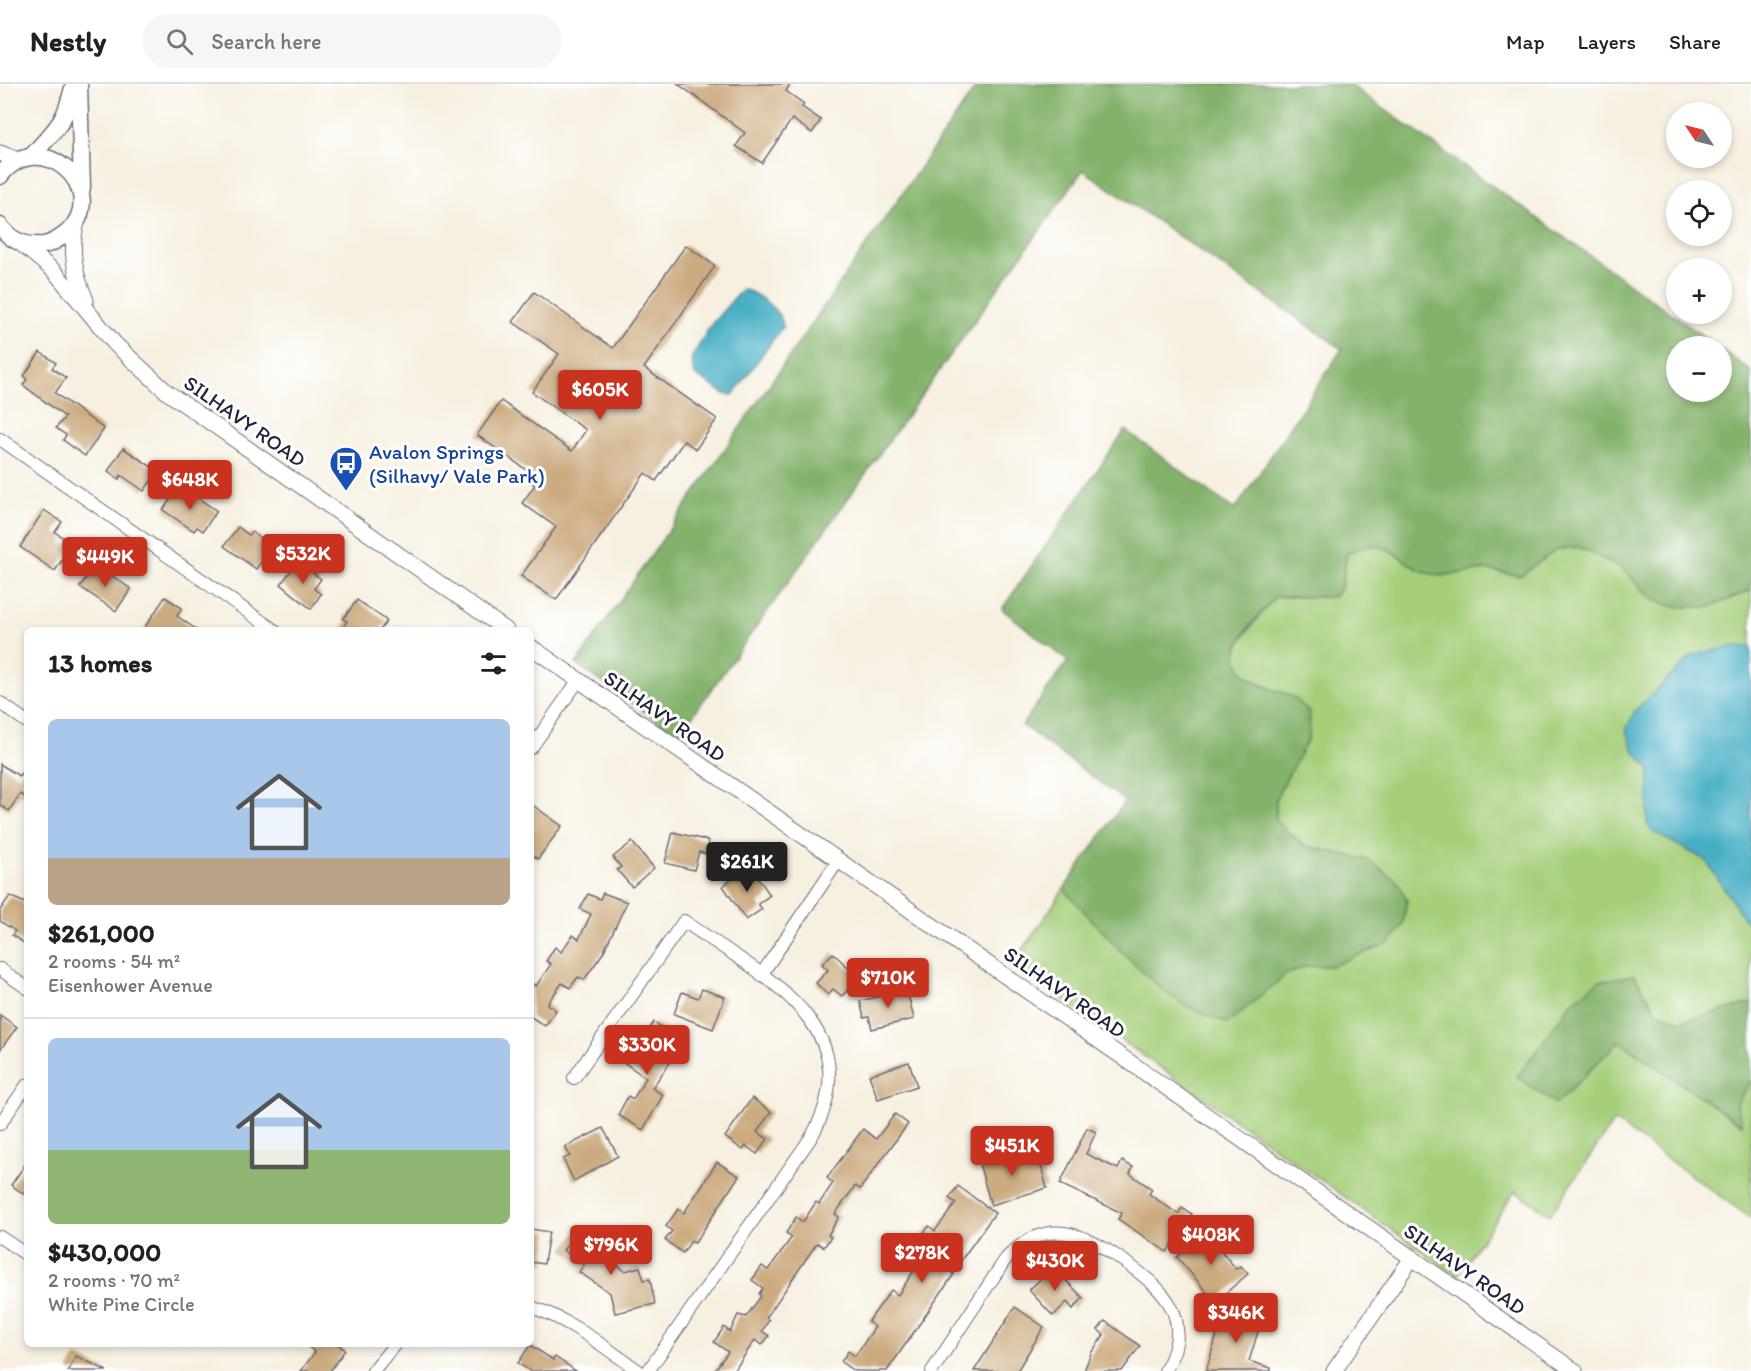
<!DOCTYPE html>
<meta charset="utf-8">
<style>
:root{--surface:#fff;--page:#f6f6f6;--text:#202124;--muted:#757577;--line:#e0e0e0;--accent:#c8321e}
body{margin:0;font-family:Itim,sans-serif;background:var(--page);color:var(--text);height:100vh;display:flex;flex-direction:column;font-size:22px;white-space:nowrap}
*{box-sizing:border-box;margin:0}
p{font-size:20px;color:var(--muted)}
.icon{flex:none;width:33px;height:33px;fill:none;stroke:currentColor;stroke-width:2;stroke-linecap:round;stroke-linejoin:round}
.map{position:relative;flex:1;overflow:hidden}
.details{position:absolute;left:24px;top:543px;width:510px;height:720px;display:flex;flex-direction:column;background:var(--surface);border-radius:9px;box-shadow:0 3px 9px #0003}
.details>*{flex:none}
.needle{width:39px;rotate:305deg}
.controls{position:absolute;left:1666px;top:18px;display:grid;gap:12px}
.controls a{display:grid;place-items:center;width:66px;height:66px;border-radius:50%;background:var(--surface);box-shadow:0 3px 9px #0003;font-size:30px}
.price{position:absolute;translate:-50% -51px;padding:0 14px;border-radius:6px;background:var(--accent);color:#fff;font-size:20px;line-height:39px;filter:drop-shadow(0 2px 3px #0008)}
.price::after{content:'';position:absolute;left:50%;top:36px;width:18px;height:14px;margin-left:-9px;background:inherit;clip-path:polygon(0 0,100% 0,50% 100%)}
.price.active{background:#222;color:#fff}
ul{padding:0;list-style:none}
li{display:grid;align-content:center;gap:12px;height:318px;padding:0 24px}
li+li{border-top:2px solid var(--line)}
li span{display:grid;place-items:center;height:186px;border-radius:9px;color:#555}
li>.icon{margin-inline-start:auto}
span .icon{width:108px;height:108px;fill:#fffc;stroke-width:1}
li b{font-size:26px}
h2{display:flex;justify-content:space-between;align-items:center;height:72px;padding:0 24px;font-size:26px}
header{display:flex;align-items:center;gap:36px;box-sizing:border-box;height:84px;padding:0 30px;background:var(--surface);border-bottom:2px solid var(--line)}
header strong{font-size:28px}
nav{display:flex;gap:33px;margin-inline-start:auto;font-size:21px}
.search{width:420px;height:54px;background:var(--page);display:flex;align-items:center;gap:15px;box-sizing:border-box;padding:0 21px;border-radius:33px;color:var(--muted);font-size:22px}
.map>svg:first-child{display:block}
.green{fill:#a6cf7a;stroke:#64785a;stroke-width:1.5}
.forest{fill:#84b26a;stroke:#536a52;stroke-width:1.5}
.water{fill:#46afc5;stroke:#346880;stroke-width:1.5}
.building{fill:#ccab80}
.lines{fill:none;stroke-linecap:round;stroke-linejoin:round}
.minor-casing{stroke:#6d6a75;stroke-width:14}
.tertiary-casing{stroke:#6d6a75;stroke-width:17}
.secondary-casing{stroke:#6d6a75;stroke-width:19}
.minor{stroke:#fff;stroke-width:12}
.tertiary{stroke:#fff;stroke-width:15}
.secondary{stroke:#fff;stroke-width:16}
.labels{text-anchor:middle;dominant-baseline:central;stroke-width:6;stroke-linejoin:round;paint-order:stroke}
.street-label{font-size:21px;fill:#22223b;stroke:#fff}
.transit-label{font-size:21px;fill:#164399;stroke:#fff;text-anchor:start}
</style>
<header>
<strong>Nestly</strong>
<div class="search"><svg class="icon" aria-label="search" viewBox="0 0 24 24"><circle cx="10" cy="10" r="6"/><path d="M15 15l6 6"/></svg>Search here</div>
<nav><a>Map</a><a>Layers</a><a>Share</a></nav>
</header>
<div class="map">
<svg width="1751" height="1287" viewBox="0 0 1751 1287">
<rect width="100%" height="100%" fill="#fff"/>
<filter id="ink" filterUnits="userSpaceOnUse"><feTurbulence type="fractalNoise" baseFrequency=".0167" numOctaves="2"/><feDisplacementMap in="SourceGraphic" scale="12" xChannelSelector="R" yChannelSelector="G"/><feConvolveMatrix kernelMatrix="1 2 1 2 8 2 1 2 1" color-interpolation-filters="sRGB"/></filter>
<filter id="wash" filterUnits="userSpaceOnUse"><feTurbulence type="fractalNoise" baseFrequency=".008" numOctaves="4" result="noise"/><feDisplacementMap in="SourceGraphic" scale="24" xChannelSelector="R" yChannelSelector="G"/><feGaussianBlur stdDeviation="1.35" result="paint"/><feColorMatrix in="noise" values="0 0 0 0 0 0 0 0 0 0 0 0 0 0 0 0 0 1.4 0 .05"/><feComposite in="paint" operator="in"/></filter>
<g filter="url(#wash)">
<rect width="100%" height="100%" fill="#f7f0e0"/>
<path class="green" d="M1366,460L1387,464L1418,485L1440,492L1487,486L1520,492L1556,466L1579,463L1622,484L1652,515L1710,523L1751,506V563L1735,562L1634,667L1650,684L1647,739L1653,748L1706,776L1746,838L1751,840V919L1681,938L1657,928L1634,891L1556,1020L1619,957L1741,1041L1737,1019L1751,996V1134L1614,1037L1550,1131L1515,1107L1457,1192L1013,880L1064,805L1134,877L1228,939L1286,890L1307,882H1332L1368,776L1303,761L1276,737V714L1309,653L1292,613C1212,583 1228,570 1275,513H1334L1341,504L1347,470Z"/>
<g class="forest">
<path d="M978,0H1349L1717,262H1677V308H1722V266L1751,287V506L1710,523H1674L1652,515L1622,484L1579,463L1556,466L1520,492C1510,490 1498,487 1488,486C1472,486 1456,492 1441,491C1399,490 1395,444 1347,470L1341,504L1334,513H1275C1252,541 1213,572 1257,599C1268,606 1282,606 1293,613C1299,617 1304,624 1310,629L1309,653L1276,714V737L1303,761L1368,776L1397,797L1407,816L1403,841L1389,859L1332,882H1307L1287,890L1228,939C1207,932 1187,924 1169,911C1132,882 1096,840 1064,805L1125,717L1022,641L1068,577L1002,525L1125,346L1235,426L1342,265L1083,86L678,652L576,580Z"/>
<path d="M1634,891L1657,928L1681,937L1751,919V996L1737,1019L1742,1041L1619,957L1556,1020L1517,993L1571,919L1599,897Z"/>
</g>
<g class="water">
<path d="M742,205C756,208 782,227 783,242L733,311L725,310L695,291L691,275L710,242Z"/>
<path d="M1735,562L1751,563V840L1746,838L1706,776L1653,748L1647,739L1650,684L1634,667L1626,646L1635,627L1693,571Z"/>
</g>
<g id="blocks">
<g class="building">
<path d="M678,0H790L786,7L804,20L802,23L821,36L812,49L792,35L762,79L736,62L745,49Z"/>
<path d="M686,161L715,182L644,284L717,335L696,365L684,357L656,397L645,389L556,516L521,492L556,443L522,419L535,401L528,396L532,390L477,351L501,317L572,367L586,346L532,308L559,270L513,238L534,208L613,264Z"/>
<path d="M40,268L56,279L52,284L66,294L55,309L104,345L85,372L63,356L66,351L56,344L65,333L23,301L27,295L24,292Z"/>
<path d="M123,364L158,387L144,407L121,391L119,395L108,387Z"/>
<path d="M176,407L185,413L189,408L217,427L203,447L197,443L194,447L163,426Z"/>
<path d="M44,426L62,438L55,448L65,455L62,459L70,464L55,487L20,463Z"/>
<path d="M238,443L249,451L252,448L272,462L256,485L224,462Z"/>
<path d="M297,478L321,495L314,505L321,510L311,525L281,500Z"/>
<path d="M95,480L131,505L116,527L80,503Z"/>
<path d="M165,513L182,524L177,532L197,546H143Z"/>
<path d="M357,516L387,537L380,546H341L347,537L343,535Z"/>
<path d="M0,680L19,692L27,681V714L20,710L9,727L0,721Z"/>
<path d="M531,720L562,742L538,775L531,770Z"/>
<path d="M673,748L709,757L706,770L699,768L694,786L665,779Z"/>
<path d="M632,758L654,784L632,803L617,786L621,783L613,773Z"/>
<path d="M750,782L770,811L758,820L762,825L746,836L723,802Z"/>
<path d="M603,809L627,818L603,869L584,896L578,893L570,904L562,899L547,920L556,926L545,942L531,933V899L536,902L551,880L546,877L555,863L561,868L573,851L579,855L591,830L580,825L588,810L600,815Z"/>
<path d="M10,812L27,820V861L12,851L15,847L0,837V826Z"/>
<path d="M833,869L859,894L842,912L833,905L828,911L816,899L828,886L822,880Z"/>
<path d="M702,905L725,913L713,945L674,930L682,908L698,914Z"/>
<path d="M907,906L914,935L872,945L869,933L864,934L860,917Z"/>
<path d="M0,931L17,943L0,966Z"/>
<path d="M654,938L669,948L663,957L668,961L662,970L671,977L652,1004L663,1011L643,1046L618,1031L628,1012L633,1015L646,994L625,979Z"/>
<path d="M909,978L917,1002L878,1015L869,991Z"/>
<path d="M752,1014L771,1028L757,1048L768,1055L757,1070L746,1062L743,1066L725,1053Z"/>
<path d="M895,1030L908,1040L860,1105L855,1102L835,1130L839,1133L828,1151L831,1153L824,1163L817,1159L766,1234L769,1236L762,1247L769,1252L762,1261L755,1256L734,1287H714L728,1268L714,1258L724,1243L730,1248L738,1231L746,1233L761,1212L759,1210L763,1204L752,1196L762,1182L768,1186L792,1153L786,1149L796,1133L803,1138L816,1118L819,1120L833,1099L827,1094L863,1045L876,1055Z"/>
<path d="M603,1044L618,1072L574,1097L563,1075L570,1072L565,1063Z"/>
<path d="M1087,1044L1096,1048L1086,1070L1118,1085L1122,1077L1133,1083L1130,1090L1152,1105L1149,1110L1178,1130L1182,1124L1192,1130L1167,1168L1118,1135L1122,1129L1060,1100Z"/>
<path d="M1037,1067L1047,1104L991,1121L978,1076L990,1072L993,1080Z"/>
<path d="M27,1078V1112L11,1101Z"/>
<path d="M717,1078L739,1092L695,1159L691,1157L683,1169L665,1156L672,1147L666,1142L678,1125L684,1129Z"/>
<path d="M958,1102L995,1129L952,1189L954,1190L887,1287H854L841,1278L848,1267L855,1272L875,1243L868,1238L891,1206L898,1211L917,1182L910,1177L925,1155L921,1152L929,1142L935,1147L956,1119L949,1114Z"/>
<path d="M1212,1144L1220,1153L1214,1158L1236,1185L1241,1182L1248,1190L1215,1218L1177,1173Z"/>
<path d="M531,1145L549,1148L544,1180L531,1178Z"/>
<path d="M577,1148L611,1172L609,1175L625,1187L640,1183L644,1196L650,1195L655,1220L615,1229L610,1209L579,1188L584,1181L563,1166Z"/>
<path d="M1053,1183L1083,1214L1073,1225L1067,1218L1053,1232L1029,1206Z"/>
<path d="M1015,1223L1044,1243L1017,1287H974Z"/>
<path d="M1225,1224L1262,1235L1249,1277L1271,1284V1287H1206Z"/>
<path d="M1105,1237L1140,1262L1122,1287H1084L1091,1269L1104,1251L1098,1246Z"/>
<path d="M304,1260H337L345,1266L330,1287H301L315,1268Z"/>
<path d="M530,1261L553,1276L555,1273L576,1287H530L518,1279Z"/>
<path d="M76,1272L107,1287H68Z"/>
</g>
</g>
</g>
<g filter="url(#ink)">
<use href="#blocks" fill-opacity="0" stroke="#6d6a75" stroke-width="1.5"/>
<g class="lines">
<g class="minor-casing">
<g id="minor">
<path d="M0,355L274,546"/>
<path d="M0,619L27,638"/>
<path d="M531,664L578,597"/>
<path d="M0,885L27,904"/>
<path d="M761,891L838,777"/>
<path d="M574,994L684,837C760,891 873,941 812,1052L648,1287"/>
<path d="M0,1040L27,1001"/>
<path d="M0,1153L27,1171"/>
<path d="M531,1223C570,1235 605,1264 639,1287"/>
<path d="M373,1287L395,1260"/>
<path d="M932,1287L1005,1176C1045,1131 1083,1148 1125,1178C1166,1207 1195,1235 1165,1287"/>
</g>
</g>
<g class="tertiary-casing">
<g id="tertiary">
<path d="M0,69L18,76"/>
<path d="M78,135C69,164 74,189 86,216"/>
<path d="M19,158L54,187L115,260L167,308L506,546"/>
<path d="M531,563L1575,1287"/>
<path d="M1334,1287L1412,1174"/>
</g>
</g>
<g class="secondary-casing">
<g id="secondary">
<path d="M79,0L82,104"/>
<path d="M32,72C56,43 63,44 73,4"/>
<path d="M0,92C40,40 112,105 68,148C61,154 54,159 44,161C26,163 11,157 0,142"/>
</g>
</g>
<use href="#minor" class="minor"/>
<use href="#tertiary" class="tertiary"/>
<use href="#secondary" class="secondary"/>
</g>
</g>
<defs>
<g id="bus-pin" transform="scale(1.725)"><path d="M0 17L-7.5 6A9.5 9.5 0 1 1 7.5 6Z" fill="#1a4fb4" stroke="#fff"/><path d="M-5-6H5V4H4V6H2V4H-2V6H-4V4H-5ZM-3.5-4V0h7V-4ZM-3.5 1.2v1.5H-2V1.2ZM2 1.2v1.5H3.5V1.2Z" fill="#fff"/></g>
</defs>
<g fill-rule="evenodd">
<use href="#bus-pin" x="346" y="379"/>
</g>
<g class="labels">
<g class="street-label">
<text transform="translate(245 337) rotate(35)">SILHAVY ROAD</text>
<text transform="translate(665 632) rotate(35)">SILHAVY ROAD</text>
<text transform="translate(1065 908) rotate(35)">SILHAVY ROAD</text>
<text transform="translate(1465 1185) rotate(35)">SILHAVY ROAD</text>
</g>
<g class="transit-label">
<text x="369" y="367">Avalon Springs<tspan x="369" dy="24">(Silhavy/ Vale Park)</tspan></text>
</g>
</g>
</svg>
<div class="controls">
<a><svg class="needle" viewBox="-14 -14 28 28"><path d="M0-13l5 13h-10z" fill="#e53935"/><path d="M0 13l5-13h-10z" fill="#757577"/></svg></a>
<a><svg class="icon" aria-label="locate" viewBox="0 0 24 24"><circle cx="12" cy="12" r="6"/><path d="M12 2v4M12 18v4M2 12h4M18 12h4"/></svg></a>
<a>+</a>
<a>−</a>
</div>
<b class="price" style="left:600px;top:337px">$605K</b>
<b class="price" style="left:190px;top:427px">$648K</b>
<b class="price" style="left:303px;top:501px">$532K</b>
<b class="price" style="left:105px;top:504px">$449K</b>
<b class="price active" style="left:747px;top:809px">$261K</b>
<b class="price" style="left:888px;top:925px">$710K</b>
<b class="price" style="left:647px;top:992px">$330K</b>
<b class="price" style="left:1012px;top:1093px">$451K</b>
<b class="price" style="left:1211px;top:1182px">$408K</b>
<b class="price" style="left:611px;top:1192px">$796K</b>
<b class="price" style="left:922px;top:1200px">$278K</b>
<b class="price" style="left:1055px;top:1208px">$430K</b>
<b class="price" style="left:1236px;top:1260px">$346K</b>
<section class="details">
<h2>13 homes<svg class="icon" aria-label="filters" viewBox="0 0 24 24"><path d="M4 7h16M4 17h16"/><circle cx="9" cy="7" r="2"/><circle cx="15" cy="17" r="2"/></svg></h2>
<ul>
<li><span style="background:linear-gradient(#a9c7e8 75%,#b9a48a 0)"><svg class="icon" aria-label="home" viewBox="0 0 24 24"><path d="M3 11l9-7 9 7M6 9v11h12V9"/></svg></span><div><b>$261,000</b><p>2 rooms · 54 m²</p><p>Eisenhower Avenue</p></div></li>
<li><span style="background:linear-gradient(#a9c7e8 60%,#8fb573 0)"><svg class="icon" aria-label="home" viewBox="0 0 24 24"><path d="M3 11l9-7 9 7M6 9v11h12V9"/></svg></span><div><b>$430,000</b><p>2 rooms · 70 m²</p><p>White Pine Circle</p></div></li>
</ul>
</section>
</div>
